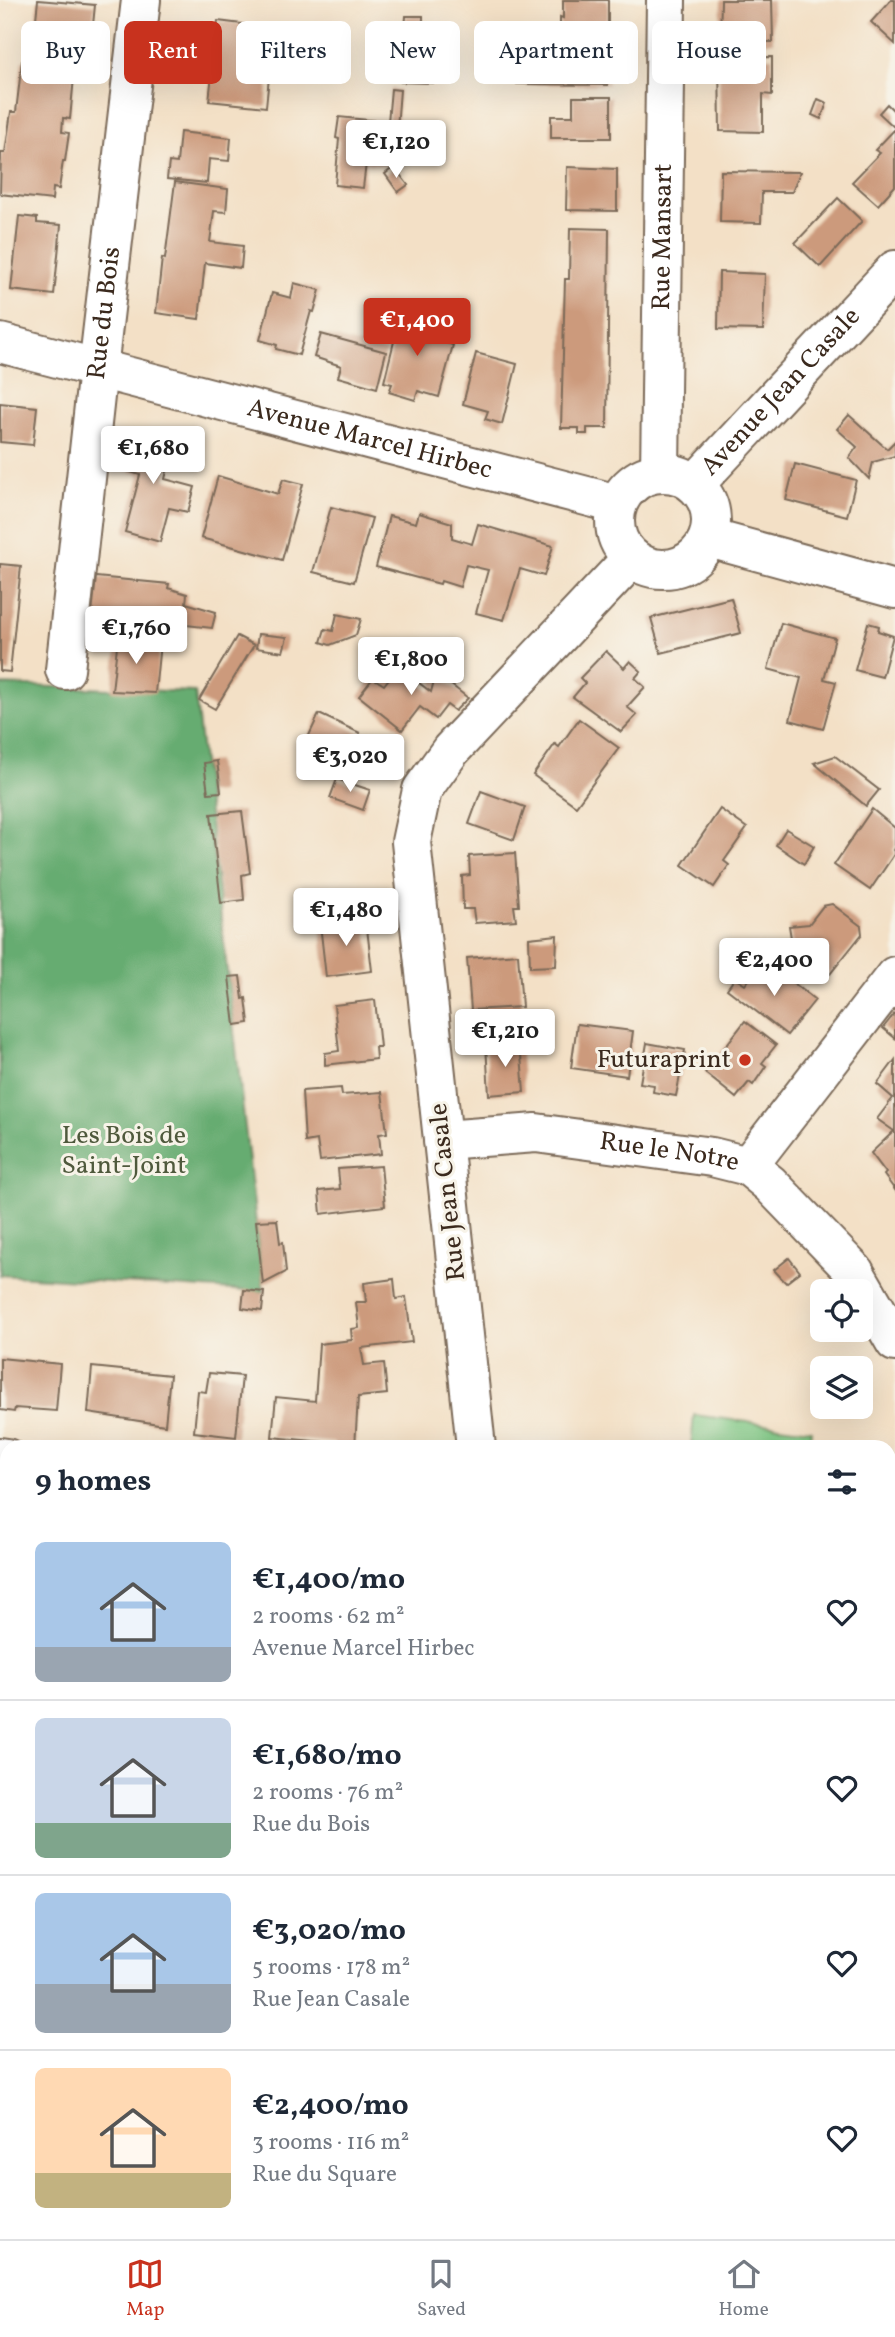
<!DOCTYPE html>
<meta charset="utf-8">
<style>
:root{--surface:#fff;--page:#f6f6f7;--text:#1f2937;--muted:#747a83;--line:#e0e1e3;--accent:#c8321e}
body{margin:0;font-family:Vollkorn,serif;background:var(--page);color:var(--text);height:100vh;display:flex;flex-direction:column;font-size:26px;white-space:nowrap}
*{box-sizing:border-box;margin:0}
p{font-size:23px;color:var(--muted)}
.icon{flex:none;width:38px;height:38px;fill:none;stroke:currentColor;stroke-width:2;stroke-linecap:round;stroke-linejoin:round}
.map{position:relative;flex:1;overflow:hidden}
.drawer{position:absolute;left:0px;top:1440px;width:896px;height:800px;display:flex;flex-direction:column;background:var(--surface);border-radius:21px 21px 0 0;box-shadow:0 7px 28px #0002}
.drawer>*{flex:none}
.top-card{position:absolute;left:21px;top:21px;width:854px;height:63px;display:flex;gap:14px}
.buttons{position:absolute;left:810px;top:1279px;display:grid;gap:14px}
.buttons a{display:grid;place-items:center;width:63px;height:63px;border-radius:10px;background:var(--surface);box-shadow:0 7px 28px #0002;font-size:35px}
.price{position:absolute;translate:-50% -60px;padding:0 16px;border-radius:7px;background:#fff;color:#222;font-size:23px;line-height:46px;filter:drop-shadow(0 2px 4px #0008)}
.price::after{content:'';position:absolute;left:50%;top:42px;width:21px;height:16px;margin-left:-10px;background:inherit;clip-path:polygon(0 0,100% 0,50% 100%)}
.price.on{background:var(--accent);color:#fff}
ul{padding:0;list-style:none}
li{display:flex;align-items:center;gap:21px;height:175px;padding:0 35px}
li+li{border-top:2px solid var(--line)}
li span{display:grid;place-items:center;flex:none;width:196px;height:140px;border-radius:10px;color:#555}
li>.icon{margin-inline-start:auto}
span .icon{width:84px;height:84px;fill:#fffc;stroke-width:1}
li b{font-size:30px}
h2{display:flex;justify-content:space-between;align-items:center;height:84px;padding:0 35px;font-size:30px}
.tag{padding:0 24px;border-radius:10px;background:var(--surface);box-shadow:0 7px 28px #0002;font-size:24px;line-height:63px}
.tag.on{background:var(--accent);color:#fff}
.tabs{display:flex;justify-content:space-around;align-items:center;height:98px;border-top:2px solid var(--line);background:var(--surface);font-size:19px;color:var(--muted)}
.tabs a{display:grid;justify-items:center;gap:4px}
.tabs .on{color:var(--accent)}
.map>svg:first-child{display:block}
.green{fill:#7dc783;stroke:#5c7850;stroke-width:2}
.forest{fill:#66ac71;stroke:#506b48;stroke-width:2}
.building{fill:#cc9a7b}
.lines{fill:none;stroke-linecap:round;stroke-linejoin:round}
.minor-casing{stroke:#7b6a59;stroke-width:42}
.minor{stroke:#fff;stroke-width:38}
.poi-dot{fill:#c8321e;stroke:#f7f3e8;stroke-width:2.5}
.labels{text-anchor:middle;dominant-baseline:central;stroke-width:6;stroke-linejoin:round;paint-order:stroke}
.street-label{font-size:26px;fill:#3b2a1e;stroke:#f7f3e8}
.poi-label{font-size:26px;fill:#3b2a1e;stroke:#f7f3e8;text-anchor:end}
.park-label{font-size:26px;fill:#4f593c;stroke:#f7f3e8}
</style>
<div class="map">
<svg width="895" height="2239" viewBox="0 0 895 2239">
<rect width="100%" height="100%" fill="#f7f3e8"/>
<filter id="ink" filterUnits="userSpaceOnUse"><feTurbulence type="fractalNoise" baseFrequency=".0143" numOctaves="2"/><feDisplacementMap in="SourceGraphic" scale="14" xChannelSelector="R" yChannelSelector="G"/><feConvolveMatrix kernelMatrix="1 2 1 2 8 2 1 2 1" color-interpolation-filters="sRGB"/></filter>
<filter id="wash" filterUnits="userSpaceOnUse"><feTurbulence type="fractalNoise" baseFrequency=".00686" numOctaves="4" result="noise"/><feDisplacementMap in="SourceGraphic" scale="28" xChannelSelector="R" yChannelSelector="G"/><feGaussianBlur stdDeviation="1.57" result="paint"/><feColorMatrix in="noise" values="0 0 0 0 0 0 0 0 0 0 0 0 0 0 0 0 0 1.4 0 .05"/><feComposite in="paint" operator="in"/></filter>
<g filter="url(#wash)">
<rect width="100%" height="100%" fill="#f3e0c6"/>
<path class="green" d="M694,1415L811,1430L809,1447H691Z"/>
<g class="forest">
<path d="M0,685L195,692L264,1292L0,1275Z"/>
<path d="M0,1979L7,1980V2233H839L852,2239H0Z"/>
</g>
<g id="blocks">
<g class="building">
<path d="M38,0L95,5L90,55L33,48Z"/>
<path d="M563,0H608V85L517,84L518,58L568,59V40L560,39V17L563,18Z"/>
<path d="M721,0H772L773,42L720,41Z"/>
<path d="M891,0H895V44L871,22Z"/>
<path d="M406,16H423L422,66L433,67V83L401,82Z"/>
<path d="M218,21L275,28L271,58L254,56L253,75L269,77L266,107L209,101Z"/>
<path d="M772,57V95L763,94V132L720,131L719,58Z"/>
<path d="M22,61L75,67L70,119L63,118L62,132L69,133L65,161H63L59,189L53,188L52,200L0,194L1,153H5L11,112H16Z"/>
<path d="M391,89L400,90L394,166L366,163L363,188L335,185L339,139L336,138L339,117L388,122Z"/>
<path d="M573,97H611V138H551V116H573Z"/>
<path d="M818,99L827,103L821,119L812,115Z"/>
<path d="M887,104L895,112V128L879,113Z"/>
<path d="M895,129V186L878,205L852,182L880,153L875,150Z"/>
<path d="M180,132L231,138L229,161L209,159L207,183L167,179L169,162L177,163Z"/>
<path d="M394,167L408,185L398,192L385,174Z"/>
<path d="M567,167L617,169V211L566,210Z"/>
<path d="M721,171L800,172L792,192H762L761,223L720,222Z"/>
<path d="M175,182L228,189L226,212L214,211L210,242L243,246L241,268L205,263L199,319L156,313L162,258L165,259Z"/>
<path d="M838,198L862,221L820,267L795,243Z"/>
<path d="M19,216L37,218V223L61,225L54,295L11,290Z"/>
<path d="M570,228L609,229L607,428H587V434H579V428H561L565,279H569Z"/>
<path d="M719,272L765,274L763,330L718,329Z"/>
<path d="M294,283L320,290L314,312L311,311L299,355L276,349L277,345L260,340L272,293L291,298Z"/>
<path d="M402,309L438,320L432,339L453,345L439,397L418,391L415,400L389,392L392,384L384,382Z"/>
<path d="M321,334L386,352L377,388L338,377L341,366L314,357Z"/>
<path d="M476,353L517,364L502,424L485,419L488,411L463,404Z"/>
<path d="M0,403L37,407L33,445L0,442Z"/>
<path d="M849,415L887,449L895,441V456L873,462L869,479L849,458L857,447L837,429Z"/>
<path d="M130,432L174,443L165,479L195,487L188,512L169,508L160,542L125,532L140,475L121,469Z"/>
<path d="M795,464L856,480L847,516L786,500Z"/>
<path d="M218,476L278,494L283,479L303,484L282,560L201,538Z"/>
<path d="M331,507L372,518L354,582L313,572Z"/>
<path d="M419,513L452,523V538L472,544L478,524L553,546L544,576L520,569L504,620L476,613L488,570L466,565L460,587L441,581L440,584L376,567L389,516L416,523Z"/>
<path d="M0,564L21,566L10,672L0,671Z"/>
<path d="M96,577L169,584L168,588L187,594L186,603L216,612L212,628L92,614Z"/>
<path d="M731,598L741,633L661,653L651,618Z"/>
<path d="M337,614L361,619L356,635L330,645L321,642L325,629L333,631Z"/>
<path d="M781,623L835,638L824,679L836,682L823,729L790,720L801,678L768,669Z"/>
<path d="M868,623L879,626L878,631L893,636L882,677L855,670Z"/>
<path d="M258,634L287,637L283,652L256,648Z"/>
<path d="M237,636L254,645L215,709L199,700Z"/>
<path d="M118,637L160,643L155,693L112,691Z"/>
<path d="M606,651L624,668L630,661L641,671L635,678L645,687L627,707L637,715L621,732L573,697L585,683L580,678Z"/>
<path d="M398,667L431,692L436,673L468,698L455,711L447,705L436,719L420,707L402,730L359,696L373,678L384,685Z"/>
<path d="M319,714L360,733L339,775L299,757Z"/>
<path d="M579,719L619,748L576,806L533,775L555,744L559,747Z"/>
<path d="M835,756L879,790L866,806L814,763Z"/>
<path d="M217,761L221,792L208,793L204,763Z"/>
<path d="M337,779L370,790L363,810L330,798Z"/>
<path d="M481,791L525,807L514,840L469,824Z"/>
<path d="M720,809L747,828L724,861L729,865L714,887L682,865Z"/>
<path d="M872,809L895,828V847L893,850L895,853L870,890L834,865Z"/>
<path d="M242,811L250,873L242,875L244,900L221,903L211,814Z"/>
<path d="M786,829L814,846L804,864L776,845Z"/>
<path d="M515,853L519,906H514L516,920L475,923L473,909H463L462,876L470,875L469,856Z"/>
<path d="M832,904L861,926L862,934L830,974L792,944L789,926L809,924L823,906Z"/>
<path d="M366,920L372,971L326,977L320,924Z"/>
<path d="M557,935L556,966L530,967L529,938Z"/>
<path d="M518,954L522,1007L471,1010L467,958Z"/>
<path d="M771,965L815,1000L787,1035L727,989L735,978L745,985L755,972L762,978Z"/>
<path d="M240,976L243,999L246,998L249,1023L235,1025L229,977Z"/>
<path d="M375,1000L380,1047H375L376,1059L325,1065V1053L339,1051L334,1005Z"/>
<path d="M895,1013V1038L883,1028Z"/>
<path d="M745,1021L776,1045L762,1063L766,1066L753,1085L749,1082L736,1098L705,1073Z"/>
<path d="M577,1024L633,1031L627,1076L571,1068Z"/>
<path d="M520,1043L524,1092L489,1095L486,1045Z"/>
<path d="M647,1043L685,1050L676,1096L653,1092L654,1085L640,1083Z"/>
<path d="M895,1060V1190L884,1175L886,1173L871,1153L894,1131L877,1119L893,1098L877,1084Z"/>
<path d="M341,1088L342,1095L382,1092L387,1133L379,1134L381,1154L320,1161L317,1140L305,1142L302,1091Z"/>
<path d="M381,1166L385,1206L321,1214L319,1191L340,1189L338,1169Z"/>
<path d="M277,1220L280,1243L283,1242L286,1272L263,1284L256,1221Z"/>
<path d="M789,1258L800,1272L786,1283L774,1270Z"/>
<path d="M394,1279L396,1299L406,1297L412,1342L361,1348L364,1365L384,1363L387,1394L358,1397L355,1447H334V1443L272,1437L276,1397L315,1401L319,1344L352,1340L351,1329L359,1328L356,1302H366L364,1283Z"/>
<path d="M244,1290L264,1292L262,1311L242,1308Z"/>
<path d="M0,1358L60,1364L56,1411L15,1408L14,1412L0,1410Z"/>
<path d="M92,1367L170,1375L165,1425L88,1413Z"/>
<path d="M209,1373L242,1376L236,1437L194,1432L198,1391L206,1392Z"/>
<path d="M0,1537L7,1538L5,1592L0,1591Z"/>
<path d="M889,1599L895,1602V1680L889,1695Z"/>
<path d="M892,1931L895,1932V1974L889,1972V1939Z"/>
<path d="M889,2045L895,2048V2068L889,2065Z"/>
</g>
</g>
</g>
<g filter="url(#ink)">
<use href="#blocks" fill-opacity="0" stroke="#7b6a59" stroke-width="2"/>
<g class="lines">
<g class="minor-casing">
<g id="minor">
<path id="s1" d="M0,343L617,504"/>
<circle cx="663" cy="521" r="48"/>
<path id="s2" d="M660,473L666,0"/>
<path id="s3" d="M695,484L895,270"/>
<path d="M709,538L895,589"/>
<path id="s4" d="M65,670L98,369L141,0"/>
<path id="s5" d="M443,1140L536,1133L712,1157L748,1166L770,1184L854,1271L895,1342"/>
<path d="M748,1166L895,976"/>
<path d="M476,1447L411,842L422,790L451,750L632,558"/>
<path d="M0,1457L7,1458"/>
<path d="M889,1545L895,1546"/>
<path d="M889,1832L895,1817"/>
<path d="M0,1940L7,1941"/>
<path d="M889,2216L895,2219"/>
</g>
</g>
<use href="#minor" class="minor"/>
</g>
</g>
<circle class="poi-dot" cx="745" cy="1060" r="7"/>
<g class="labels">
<g class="street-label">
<text stroke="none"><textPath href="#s2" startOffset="236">Rue Mansart</textPath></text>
<text stroke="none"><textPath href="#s4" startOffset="359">Rue du Bois</textPath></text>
<text stroke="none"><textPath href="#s3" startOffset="126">Avenue Jean Casale</textPath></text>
<text stroke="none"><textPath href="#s1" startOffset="382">Avenue Marcel Hirbec</textPath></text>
<text stroke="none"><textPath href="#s5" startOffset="228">Rue le Notre</textPath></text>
<text transform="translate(448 1192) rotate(-96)">Rue Jean Casale</text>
</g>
<g class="poi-label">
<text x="731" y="1060">Futuraprint</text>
</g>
<g class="park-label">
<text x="124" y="1136">Les Bois de<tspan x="124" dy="30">Saint-Joint</tspan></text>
</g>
</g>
</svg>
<div class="buttons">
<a><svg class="icon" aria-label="locate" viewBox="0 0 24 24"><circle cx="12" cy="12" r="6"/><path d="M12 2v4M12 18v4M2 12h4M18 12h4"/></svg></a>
<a><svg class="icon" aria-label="layers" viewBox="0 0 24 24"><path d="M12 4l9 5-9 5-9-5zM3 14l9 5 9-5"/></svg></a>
</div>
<b class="price" style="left:396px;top:180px">€1,120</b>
<b class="price on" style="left:417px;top:358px">€1,400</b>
<b class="price" style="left:153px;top:486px">€1,680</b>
<b class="price" style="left:136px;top:666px">€1,760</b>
<b class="price" style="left:411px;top:697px">€1,800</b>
<b class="price" style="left:350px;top:794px">€3,020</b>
<b class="price" style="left:346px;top:948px">€1,480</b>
<b class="price" style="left:774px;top:998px">€2,400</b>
<b class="price" style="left:505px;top:1069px">€1,210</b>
<div class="top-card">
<a class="tag">Buy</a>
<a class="tag on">Rent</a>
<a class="tag">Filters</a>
<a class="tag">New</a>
<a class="tag">Apartment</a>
<a class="tag">House</a>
</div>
<section class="drawer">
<h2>9 homes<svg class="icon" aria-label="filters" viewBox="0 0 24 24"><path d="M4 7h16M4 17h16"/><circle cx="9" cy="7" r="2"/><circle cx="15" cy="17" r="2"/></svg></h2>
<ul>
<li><span style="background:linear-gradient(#a9c7e8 75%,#9aa5b1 0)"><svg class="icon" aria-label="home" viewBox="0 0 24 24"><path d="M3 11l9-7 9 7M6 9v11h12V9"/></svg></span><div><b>€1,400/mo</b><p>2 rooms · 62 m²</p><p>Avenue Marcel Hirbec</p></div><svg class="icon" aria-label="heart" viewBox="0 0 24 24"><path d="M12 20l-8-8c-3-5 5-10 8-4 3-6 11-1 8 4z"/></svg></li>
<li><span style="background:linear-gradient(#c9d6e8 75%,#7fa58c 0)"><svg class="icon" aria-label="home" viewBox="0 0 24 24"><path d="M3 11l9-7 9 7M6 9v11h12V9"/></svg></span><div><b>€1,680/mo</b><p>2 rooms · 76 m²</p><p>Rue du Bois</p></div><svg class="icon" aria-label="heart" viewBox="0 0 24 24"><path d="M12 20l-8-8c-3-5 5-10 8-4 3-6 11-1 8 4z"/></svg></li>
<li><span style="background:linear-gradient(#a9c7e8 65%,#9aa5b1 0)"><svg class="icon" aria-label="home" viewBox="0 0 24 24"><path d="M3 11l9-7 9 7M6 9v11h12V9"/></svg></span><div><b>€3,020/mo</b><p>5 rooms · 178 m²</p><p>Rue Jean Casale</p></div><svg class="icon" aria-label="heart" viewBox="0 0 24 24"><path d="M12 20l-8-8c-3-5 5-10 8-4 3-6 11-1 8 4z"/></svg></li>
<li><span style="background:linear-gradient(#ffd9b3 75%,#c2b280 0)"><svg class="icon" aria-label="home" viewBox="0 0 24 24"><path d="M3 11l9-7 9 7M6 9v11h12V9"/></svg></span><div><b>€2,400/mo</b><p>3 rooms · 116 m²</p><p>Rue du Square</p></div><svg class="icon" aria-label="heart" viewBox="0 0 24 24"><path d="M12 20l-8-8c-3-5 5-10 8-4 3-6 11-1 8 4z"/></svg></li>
</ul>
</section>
</div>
<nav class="tabs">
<a class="on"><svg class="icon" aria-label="map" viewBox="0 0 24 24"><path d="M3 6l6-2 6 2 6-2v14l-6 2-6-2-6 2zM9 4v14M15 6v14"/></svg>Map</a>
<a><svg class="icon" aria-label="saved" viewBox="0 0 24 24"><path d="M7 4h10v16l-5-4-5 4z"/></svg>Saved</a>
<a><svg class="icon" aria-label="home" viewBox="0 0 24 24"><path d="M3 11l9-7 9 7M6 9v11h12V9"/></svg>Home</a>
</nav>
